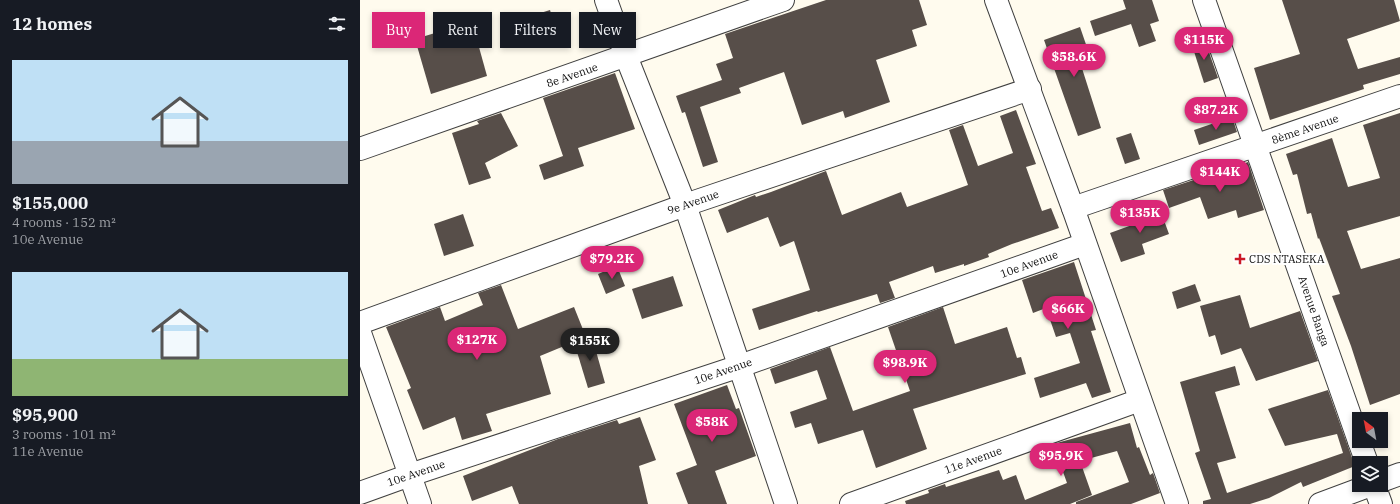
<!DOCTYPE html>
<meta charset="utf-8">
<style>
:root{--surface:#171b24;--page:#242831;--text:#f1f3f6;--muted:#9ea1a6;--accent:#db2777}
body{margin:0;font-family:"IBM Plex Serif",serif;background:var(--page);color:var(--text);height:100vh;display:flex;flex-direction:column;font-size:15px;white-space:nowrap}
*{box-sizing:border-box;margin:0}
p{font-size:13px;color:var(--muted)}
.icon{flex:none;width:22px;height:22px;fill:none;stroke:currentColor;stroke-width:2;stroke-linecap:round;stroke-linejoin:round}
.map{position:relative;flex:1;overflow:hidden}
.panel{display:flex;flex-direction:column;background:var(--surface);width:360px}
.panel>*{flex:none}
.top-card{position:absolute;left:12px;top:12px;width:380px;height:36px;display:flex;gap:8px}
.needle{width:26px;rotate:328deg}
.controls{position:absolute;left:992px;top:412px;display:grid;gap:8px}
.controls a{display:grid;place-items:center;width:36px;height:36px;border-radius:0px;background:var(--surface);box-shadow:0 2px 6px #0003;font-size:20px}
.price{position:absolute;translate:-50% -34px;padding:0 9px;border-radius:14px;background:var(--accent);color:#fff;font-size:13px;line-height:26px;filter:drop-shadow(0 1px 2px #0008)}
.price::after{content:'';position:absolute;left:50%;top:24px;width:12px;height:9px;margin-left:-6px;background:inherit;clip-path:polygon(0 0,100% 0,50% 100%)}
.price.on{background:#222;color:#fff}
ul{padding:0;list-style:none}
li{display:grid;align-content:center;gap:8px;height:212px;padding:0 12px}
li span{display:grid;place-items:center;height:124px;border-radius:0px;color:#555}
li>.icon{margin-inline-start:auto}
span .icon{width:72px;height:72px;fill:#fffc;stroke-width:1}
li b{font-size:17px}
h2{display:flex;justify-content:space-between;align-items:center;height:48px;padding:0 12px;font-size:17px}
.chip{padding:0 14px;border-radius:0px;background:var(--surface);box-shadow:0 2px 6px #0003;font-size:14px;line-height:36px}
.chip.on{background:var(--accent);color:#fff}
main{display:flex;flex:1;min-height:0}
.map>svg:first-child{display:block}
.building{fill:#574e49}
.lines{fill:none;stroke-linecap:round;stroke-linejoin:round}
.minor-casing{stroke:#404040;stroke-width:24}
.minor{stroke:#fff;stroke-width:22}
.poi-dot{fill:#cb1826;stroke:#fff;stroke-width:1.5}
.labels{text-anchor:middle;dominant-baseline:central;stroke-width:4;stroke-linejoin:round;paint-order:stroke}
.street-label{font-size:11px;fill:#0d0d0d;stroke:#fff}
.poi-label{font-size:11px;fill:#0d0d0d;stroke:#fff;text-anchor:start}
</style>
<main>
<section class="panel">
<h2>12 homes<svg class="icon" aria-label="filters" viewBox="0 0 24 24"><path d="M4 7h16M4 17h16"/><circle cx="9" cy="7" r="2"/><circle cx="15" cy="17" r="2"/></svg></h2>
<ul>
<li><span style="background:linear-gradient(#bfe0f5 65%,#9aa5b1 0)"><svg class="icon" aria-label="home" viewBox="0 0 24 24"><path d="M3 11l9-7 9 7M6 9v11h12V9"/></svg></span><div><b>$155,000</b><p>4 rooms · 152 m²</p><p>10e Avenue</p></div></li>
<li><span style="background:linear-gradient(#bfe0f5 70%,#8fb573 0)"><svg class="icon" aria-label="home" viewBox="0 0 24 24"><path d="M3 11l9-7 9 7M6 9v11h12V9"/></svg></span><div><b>$95,900</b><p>3 rooms · 101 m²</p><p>11e Avenue</p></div></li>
</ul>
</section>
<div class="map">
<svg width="1040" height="504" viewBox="0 0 1040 504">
<rect width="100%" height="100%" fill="#fffbee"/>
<g class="building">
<path d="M466,0H559L567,25L552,30L557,46L516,60L530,102L485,118L483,111L442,125L424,72L379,88L381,93L340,107L358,162L343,167L325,112L322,113L316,96L362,80L356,64L373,58L365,34Z"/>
<path d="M763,0H792L799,21L790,24L796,41L779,47L771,24L735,36L730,21L766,9Z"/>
<path d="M922,0H1034L1040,21L987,39L998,69L1040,57V74L1003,85L1004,89L910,120L894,68L940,54Z"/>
<path d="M190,10L198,38L183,44L174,15Z"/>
<path d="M112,22L127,76L71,94L55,39Z"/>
<path d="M720,27L731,59L720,62L741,128L718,136L684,40Z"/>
<path d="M844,38L858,78L844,83L831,42Z"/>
<path d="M255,73L275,129L218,148L224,166L184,180L179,165L203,156L183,98Z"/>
<path d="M656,110L676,164L666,167L682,211L691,208L699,228L652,244L628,254L629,257L604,266V264L575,273L573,266L529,282L535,298L520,303L517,294L458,312L457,311L399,330L392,309L450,290L434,241L420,247L408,217L367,233L358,210L395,195L396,197L411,192L466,171L482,215L541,192L547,207L608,185L589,130L603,125L618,166L653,153L640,116Z"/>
<path d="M141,113L158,146L125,163L131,178L109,185L92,133L119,124L117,121Z"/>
<path d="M1040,113V216L987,231L1001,269L1040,258V394L1010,405L991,346L972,296L980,294L959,238L958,239L951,213L947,214L937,174L933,175L926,154L972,138L988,187L1020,178L1003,125Z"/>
<path d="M872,117L877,132L839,145L834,130Z"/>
<path d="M771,133L780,159L765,164L756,138Z"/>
<path d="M888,162L904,210L878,218L876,210L848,219L840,197L809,208L803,190L852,174L853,177Z"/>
<path d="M798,204L809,234L782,244L785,254L761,262L750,233L783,221L780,211Z"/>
<path d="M103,214L114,246L84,256L74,224Z"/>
<path d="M714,262L736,330L731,331L751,392L732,398L726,383L680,398L674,378L720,363L710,333L696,337L686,308L673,313L662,280Z"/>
<path d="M257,266L265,286L246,294L238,274Z"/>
<path d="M313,276L323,306L282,319L272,289Z"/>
<path d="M835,284L841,301L817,309L812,292Z"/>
<path d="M141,285L158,329L214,307L226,337L180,356L191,394L126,414L132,431L102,440L95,417L63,430L47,390L51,388L26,327L80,307L85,321L123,305L118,293Z"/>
<path d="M880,295L890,328L940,311L958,361L896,381L881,348L861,355L855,335L849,337L840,306Z"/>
<path d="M583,307L595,344L647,327L657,358L661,357L666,374L553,409L567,449L516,468L503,430L458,444L451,423L435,428L430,412L467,399L457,370L415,384L410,369L470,347L493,411L550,391L528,327Z"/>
<path d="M232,337L245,383L228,388L214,342Z"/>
<path d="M875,366L880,385L855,392L876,458L857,463L867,493L983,453L977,434L925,446L908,409L968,390L995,466L943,487L941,482L909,498L890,504H843V501L851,499L835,453L840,451L820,382Z"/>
<path d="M367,385L376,409L379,408L396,456L355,471L367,504H328L316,473L337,465L314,404Z"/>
<path d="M280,417L296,460L279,466L288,504H159L152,486L112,501L103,476L198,439L257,420L259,424Z"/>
<path d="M770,423L777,448L779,447L790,475L793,473L800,493L771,504H716V502L769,482L757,451L720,461L732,495L710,504H546L545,501L569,493L568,490L585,484L586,487L639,470L643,480L656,475L665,500L707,483L693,444Z"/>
</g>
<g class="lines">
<g class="minor-casing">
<g id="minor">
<path d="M246,0L266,56L325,205L426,504"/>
<path d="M636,0L713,208L817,504"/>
<path d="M844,0L999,441"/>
<path d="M0,149L423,0"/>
<path d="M713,208L1040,96"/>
<path d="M0,323L325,205L670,89"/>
<path d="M0,333L60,504"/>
<path d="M999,441L1007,463"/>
<path d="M1021,481L1040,474"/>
<path d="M1014,485L1021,504"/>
<path d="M0,493L50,475L380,366L725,244"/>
<path d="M491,504L780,400"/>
<path d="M960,504L1011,485"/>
</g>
</g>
<use href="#minor" class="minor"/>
</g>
<path class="poi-dot" d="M878 253h4v4h4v4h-4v4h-4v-4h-4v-4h4z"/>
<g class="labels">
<g class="street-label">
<text transform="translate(212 75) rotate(-19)">8e Avenue</text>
<text transform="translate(945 129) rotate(-19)">8ème Avenue</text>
<text transform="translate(333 202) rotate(-19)">9e Avenue</text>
<text transform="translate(669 264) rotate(-20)">10e Avenue</text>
<text transform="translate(954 311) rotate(71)">Avenue Banga</text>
<text transform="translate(363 371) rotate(-19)">10e Avenue</text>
<text transform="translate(613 460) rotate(-20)">11e Avenue</text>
<text transform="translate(56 473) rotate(-19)">10e Avenue</text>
</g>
<g class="poi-label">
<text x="889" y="259">CDS NTASEKA</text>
</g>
</g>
</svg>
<div class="controls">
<a><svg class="needle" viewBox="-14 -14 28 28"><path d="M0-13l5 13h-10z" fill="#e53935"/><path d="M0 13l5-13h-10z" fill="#9ea1a6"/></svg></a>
<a><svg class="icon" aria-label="layers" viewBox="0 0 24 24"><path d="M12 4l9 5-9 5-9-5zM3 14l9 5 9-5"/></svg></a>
</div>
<b class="price" style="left:844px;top:61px">$115K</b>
<b class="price" style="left:714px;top:78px">$58.6K</b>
<b class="price" style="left:856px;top:131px">$87.2K</b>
<b class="price" style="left:860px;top:193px">$144K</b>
<b class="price" style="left:780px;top:234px">$135K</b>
<b class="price" style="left:252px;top:280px">$79.2K</b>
<b class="price" style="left:708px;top:330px">$66K</b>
<b class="price" style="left:117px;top:361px">$127K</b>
<b class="price on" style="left:230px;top:362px">$155K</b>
<b class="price" style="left:545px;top:384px">$98.9K</b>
<b class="price" style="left:352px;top:443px">$58K</b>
<b class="price" style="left:701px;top:477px">$95.9K</b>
<div class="top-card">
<a class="chip on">Buy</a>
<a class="chip">Rent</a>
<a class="chip">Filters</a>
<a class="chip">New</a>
</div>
</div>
</main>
